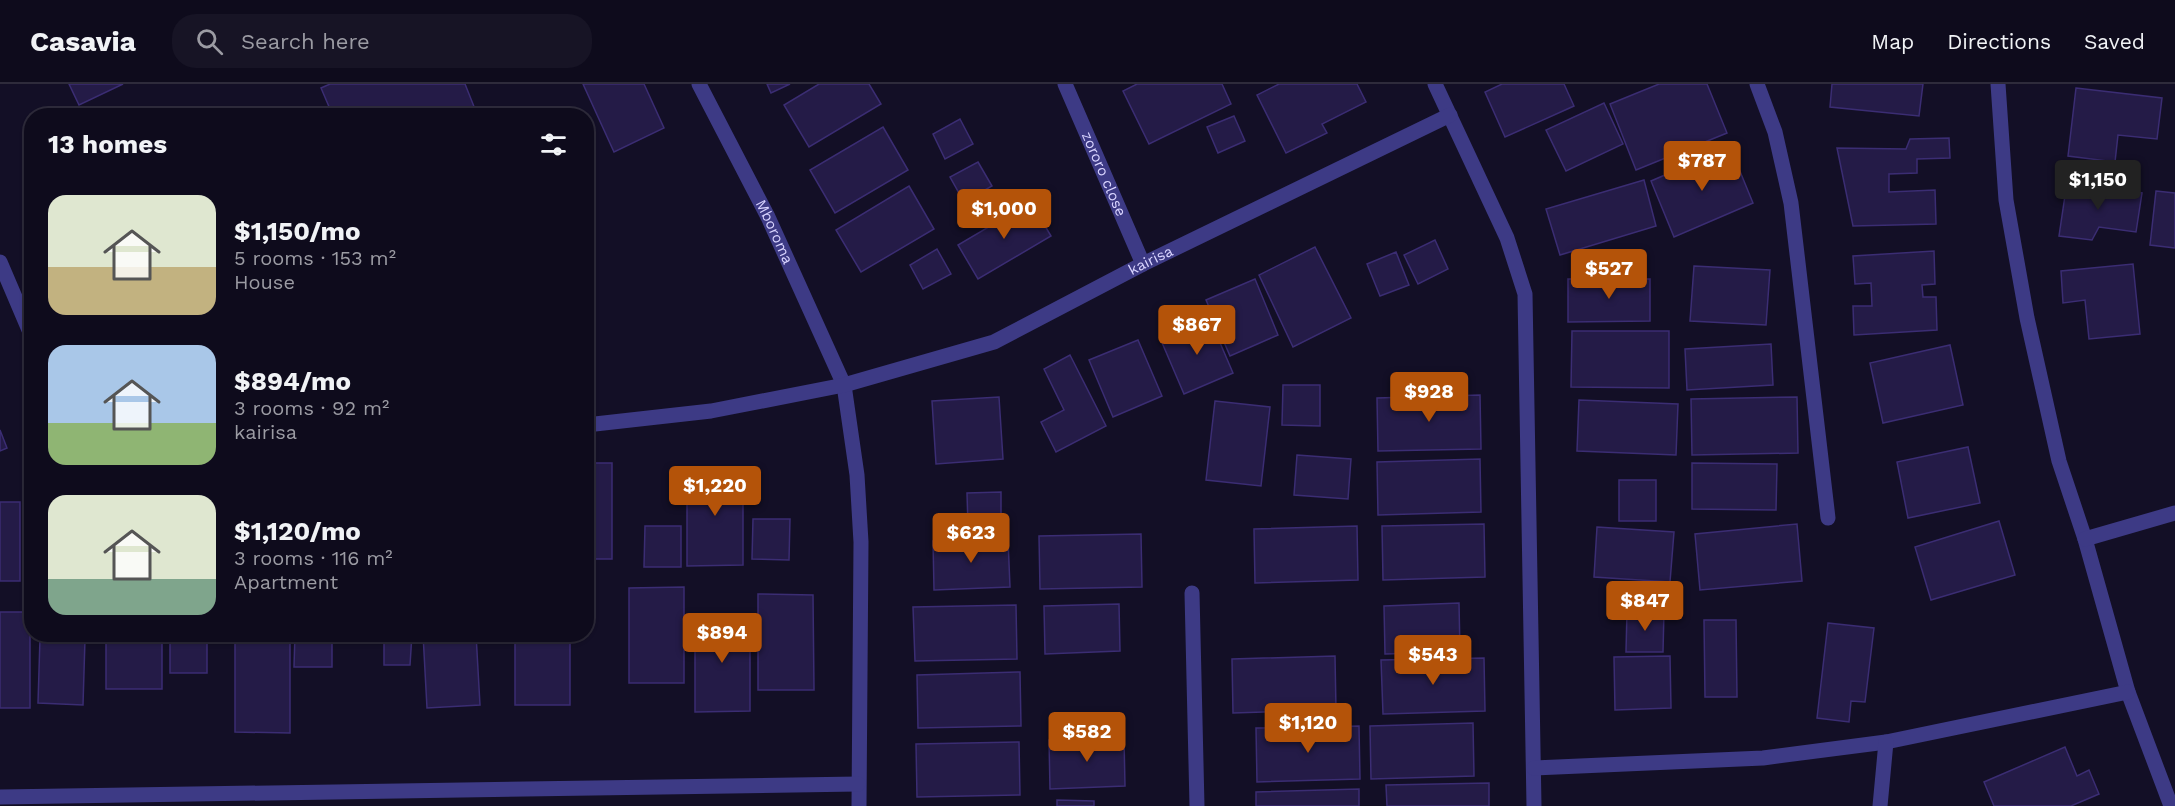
<!DOCTYPE html>
<meta charset="utf-8">
<style>
:root{--surface:#0e0b1c;--page:#171425;--text:#f1f3f6;--muted:#9b9ba3;--line:#2e2b3b;--accent:#b45309}
body{margin:0;font-family:"Work Sans",sans-serif;background:var(--page);color:var(--text);height:100vh;display:flex;flex-direction:column;font-size:22px;white-space:nowrap}
*{box-sizing:border-box;margin:0}
p{font-size:20px;color:var(--muted)}
.icon{flex:none;width:33px;height:33px;fill:none;stroke:currentColor;stroke-width:2;stroke-linecap:round;stroke-linejoin:round}
.map{position:relative;flex:1;overflow:hidden}
.sheet{position:absolute;left:24px;top:24px;width:570px;height:534px;display:flex;flex-direction:column;background:var(--surface);border-radius:24px;box-shadow:0 2px 4px #0004,0 0 0 2px var(--line)}
.sheet>*{flex:none}
.price{position:absolute;translate:-50% -51px;padding:0 14px;border-radius:6px;background:var(--accent);color:#fff;font-size:20px;line-height:39px;filter:drop-shadow(0 2px 3px #0008)}
.price::after{content:'';position:absolute;left:50%;top:36px;width:18px;height:14px;margin-left:-9px;background:inherit;clip-path:polygon(0 0,100% 0,50% 100%)}
.price.active{background:#222;color:#fff}
ul{padding:0;list-style:none}
li{display:flex;align-items:center;gap:18px;height:150px;padding:0 24px}
li span{display:grid;place-items:center;flex:none;width:168px;height:120px;border-radius:18px;color:#555}
li>.icon{margin-inline-start:auto}
span .icon{width:72px;height:72px;fill:#fffc;stroke-width:1}
li b{font-size:26px}
h2{display:flex;justify-content:space-between;align-items:center;height:72px;padding:0 24px;font-size:26px}
header{display:flex;align-items:center;gap:36px;box-sizing:border-box;height:84px;padding:0 30px;background:var(--surface);border-bottom:2px solid var(--line)}
header strong{font-size:28px}
nav{display:flex;gap:33px;margin-inline-start:auto;font-size:21px}
.search{width:420px;height:54px;background:var(--page);display:flex;align-items:center;gap:15px;box-sizing:border-box;padding:0 21px;border-radius:24px;color:var(--muted);font-size:22px}
.map>svg:first-child{display:block}
.building{fill:#241b47;stroke:#3b2d73;stroke-width:1.5}
.lines{fill:none;stroke-linecap:round;stroke-linejoin:round}
.street{stroke:#3d3a85;stroke-width:15}
.labels{text-anchor:middle;dominant-baseline:central;stroke-width:5;stroke-linejoin:round;paint-order:stroke}
.street-label{font-size:15px;fill:#d9d4ff;stroke:#130f26}
</style>
<header>
<strong>Casavia</strong>
<div class="search"><svg class="icon" aria-label="search" viewBox="0 0 24 24"><circle cx="10" cy="10" r="6"/><path d="M15 15l6 6"/></svg>Search here</div>
<nav><a>Map</a><a>Directions</a><a>Saved</a></nav>
</header>
<div class="map">
<svg width="2175" height="722" viewBox="0 0 2175 722">
<rect width="100%" height="100%" fill="#130f26"/>
<g class="building">
<path d="M69,0H123L79,21Z"/>
<path d="M330,0H465L475,25L460,32H333L321,4Z"/>
<path d="M583,0H644L664,44L614,68Z"/>
<path d="M767,0H790L771,9Z"/>
<path d="M819,0H869L881,20L809,63L784,21Z"/>
<path d="M1137,0H1222L1231,20L1149,60L1123,7Z"/>
<path d="M1279,0H1357L1366,18L1322,40L1327,49L1286,69L1257,11Z"/>
<path d="M1502,0H1564L1574,22L1505,53L1485,8Z"/>
<path d="M1659,0H1707L1727,49L1636,86L1610,20Z"/>
<path d="M1832,0H1923L1919,32L1830,23Z"/>
<path d="M2076,4L2162,14L2157,55L2118,51L2115,78L2068,72Z"/>
<path d="M1604,19L1623,60L1566,87L1546,46Z"/>
<path d="M1234,32L1245,57L1218,69L1207,43Z"/>
<path d="M960,35L973,60L945,75L933,50Z"/>
<path d="M883,43L908,86L835,129L810,86Z"/>
<path d="M1949,54L1950,74L1917,75V89L1889,90V108L1935,106L1936,140L1853,142L1837,64L1906,65L1910,55Z"/>
<path d="M1730,63L1753,119L1674,153L1651,97Z"/>
<path d="M978,78L992,102L964,118L950,93Z"/>
<path d="M1644,96L1656,142L1560,171L1546,125Z"/>
<path d="M2067,98L2142,109L2136,148L2099,143L2092,156L2059,152Z"/>
<path d="M909,102L934,145L861,188L836,146Z"/>
<path d="M2156,107L2175,109V164L2150,161Z"/>
<path d="M1031,118L1051,152L978,195L958,161Z"/>
<path d="M1435,156L1448,185L1418,200L1404,171Z"/>
<path d="M1315,163L1351,234L1293,263L1259,191Z"/>
<path d="M937,165L951,190L923,205L910,181Z"/>
<path d="M1934,167L1935,200L1922,201L1923,213H1936L1937,246L1854,251L1853,222H1872L1871,199L1855,200L1853,172Z"/>
<path d="M1396,168L1409,201L1380,212L1367,180Z"/>
<path d="M2133,180L2140,250L2089,255L2085,216L2063,219L2061,187Z"/>
<path d="M1694,182L1770,186L1766,241L1690,237Z"/>
<path d="M1255,195L1278,251L1230,272L1206,216Z"/>
<path d="M1568,195H1650V237L1568,238Z"/>
<path d="M1209,233L1233,289L1184,310L1160,254Z"/>
<path d="M1572,247H1669V304L1571,303Z"/>
<path d="M1138,256L1162,312L1113,333L1089,276Z"/>
<path d="M1771,260L1773,301L1687,306L1685,265Z"/>
<path d="M1950,261L1963,321L1883,339L1870,279Z"/>
<path d="M1070,271L1106,342L1056,368L1041,338L1064,326L1044,285Z"/>
<path d="M1283,301H1320V342L1282,341Z"/>
<path d="M1480,311L1481,365L1378,367L1377,314Z"/>
<path d="M999,313L1003,375L936,380L932,317Z"/>
<path d="M1797,313L1798,369L1692,371L1691,315Z"/>
<path d="M1579,316L1678,320L1676,371L1577,367Z"/>
<path d="M1215,317L1270,323L1261,402L1206,396Z"/>
<path d="M0,346L7,364L0,367Z"/>
<path d="M1968,363L1980,419L1908,434L1897,378Z"/>
<path d="M1297,371L1351,375L1348,415L1294,411Z"/>
<path d="M1480,375L1481,428L1378,431L1377,378Z"/>
<rect x="586" y="379" width="26" height="96"/>
<path d="M1692,379L1777,380L1776,426L1692,425Z"/>
<path d="M743,385V481L687,482V386Z"/>
<rect x="1619" y="396" width="37" height="41"/>
<path d="M1001,408V441L968,442L967,409Z"/>
<rect x="0" y="418" width="20" height="79"/>
<path d="M753,435H790L789,476L752,475Z"/>
<path d="M1999,437L2015,491L1931,516L1915,463Z"/>
<path d="M1484,440L1485,493L1383,496L1382,442Z"/>
<path d="M1797,440L1802,497L1700,506L1695,450Z"/>
<path d="M645,442H681V483H644Z"/>
<path d="M1357,442L1358,496L1255,499L1254,445Z"/>
<path d="M1597,443L1674,448L1670,498L1594,493Z"/>
<path d="M1141,450L1142,503L1040,505L1039,452Z"/>
<path d="M1008,455L1010,503L934,506L933,457Z"/>
<path d="M684,503V599H629V504Z"/>
<path d="M758,510L813,511L814,606H758Z"/>
<path d="M1459,519L1460,568L1385,570L1384,522Z"/>
<path d="M1119,520L1120,567L1045,570L1044,522Z"/>
<path d="M1016,521L1017,575L915,577L913,523Z"/>
<path d="M1627,527H1664L1663,568H1626Z"/>
<rect x="0" y="528" width="30" height="96"/>
<path d="M695,532H750V627L695,628Z"/>
<path d="M1704,536H1736L1737,613H1705Z"/>
<path d="M1828,539L1874,544L1865,618L1851,617L1849,638L1817,634Z"/>
<rect x="106" y="550" width="56" height="55"/>
<rect x="170" y="550" width="37" height="39"/>
<path d="M295,550H332V583H294Z"/>
<path d="M384,550H412L410,581H384Z"/>
<path d="M423,550H476L480,621L427,624Z"/>
<rect x="515" y="550" width="55" height="71"/>
<path d="M235,553H290V649L235,648Z"/>
<path d="M40,554L85,555L83,621L38,619Z"/>
<path d="M1335,572L1336,626L1233,629L1232,575Z"/>
<path d="M1670,572L1671,624L1615,626L1614,573Z"/>
<path d="M1484,574L1485,627L1383,630L1381,576Z"/>
<path d="M1020,588L1021,642L918,644L917,591Z"/>
<path d="M1473,639L1474,692L1371,695L1370,642Z"/>
<path d="M1359,642L1360,695L1257,698L1256,644Z"/>
<path d="M1124,654L1125,702L1050,705L1049,656Z"/>
<path d="M1019,658L1020,711L917,713L916,660Z"/>
<path d="M2065,663L2077,692L2089,686L2099,710L2071,722H1994L1984,698Z"/>
<path d="M1489,699V722H1387L1386,701Z"/>
<path d="M1359,705V722H1256V708Z"/>
<path d="M1057,716L1094,717V722H1057Z"/>
</g>
<g class="lines">
<g class="street">
<path id="s1" d="M699,0L768,133L844,301L857,391L861,458L859,722"/>
<path id="s2" d="M1065,0L1143,180"/>
<path d="M1435,0L1507,154L1525,210L1534,722"/>
<path d="M1757,0L1775,48L1791,119L1828,434"/>
<path d="M1998,0L2006,116L2027,234L2059,377L2085,455L2128,608L2171,722"/>
<path d="M0,178L32,253"/>
<path id="s3" d="M586,341L711,327L844,301L994,258L1143,180L1450,31"/>
<path d="M2085,455L2175,429"/>
<path d="M1192,509L1197,722"/>
<path d="M1534,684L1763,674L1886,658L2128,608"/>
<path d="M0,713L858,700"/>
<path d="M1880,722L1886,658"/>
</g>
</g>
<g class="labels">
<g class="street-label">
<text stroke="none"><textPath href="#s2" startOffset="98">zororo close</textPath></text>
<text stroke="none"><textPath href="#s1" startOffset="166">Mboroma</textPath></text>
<text stroke="none"><textPath href="#s3" startOffset="594">kairisa</textPath></text>
</g>
</g>
</svg>
<b class="price" style="left:1702px;top:108px">$787</b>
<b class="price active" style="left:2098px;top:127px">$1,150</b>
<b class="price" style="left:1004px;top:156px">$1,000</b>
<b class="price" style="left:1609px;top:216px">$527</b>
<b class="price" style="left:1197px;top:272px">$867</b>
<b class="price" style="left:1429px;top:339px">$928</b>
<b class="price" style="left:715px;top:433px">$1,220</b>
<b class="price" style="left:971px;top:480px">$623</b>
<b class="price" style="left:1645px;top:548px">$847</b>
<b class="price" style="left:722px;top:580px">$894</b>
<b class="price" style="left:1433px;top:602px">$543</b>
<b class="price" style="left:1308px;top:670px">$1,120</b>
<b class="price" style="left:1087px;top:679px">$582</b>
<section class="sheet">
<h2>13 homes<svg class="icon" aria-label="filters" viewBox="0 0 24 24"><path d="M4 7h16M4 17h16"/><circle cx="9" cy="7" r="2"/><circle cx="15" cy="17" r="2"/></svg></h2>
<ul>
<li><span style="background:linear-gradient(#dfe7d0 60%,#c2b280 0)"><svg class="icon" aria-label="home" viewBox="0 0 24 24"><path d="M3 11l9-7 9 7M6 9v11h12V9"/></svg></span><div><b>$1,150/mo</b><p>5 rooms · 153 m²</p><p>House</p></div></li>
<li><span style="background:linear-gradient(#a9c7e8 65%,#8fb573 0)"><svg class="icon" aria-label="home" viewBox="0 0 24 24"><path d="M3 11l9-7 9 7M6 9v11h12V9"/></svg></span><div><b>$894/mo</b><p>3 rooms · 92 m²</p><p>kairisa</p></div></li>
<li><span style="background:linear-gradient(#dfe7d0 70%,#7fa58c 0)"><svg class="icon" aria-label="home" viewBox="0 0 24 24"><path d="M3 11l9-7 9 7M6 9v11h12V9"/></svg></span><div><b>$1,120/mo</b><p>3 rooms · 116 m²</p><p>Apartment</p></div></li>
</ul>
</section>
</div>
